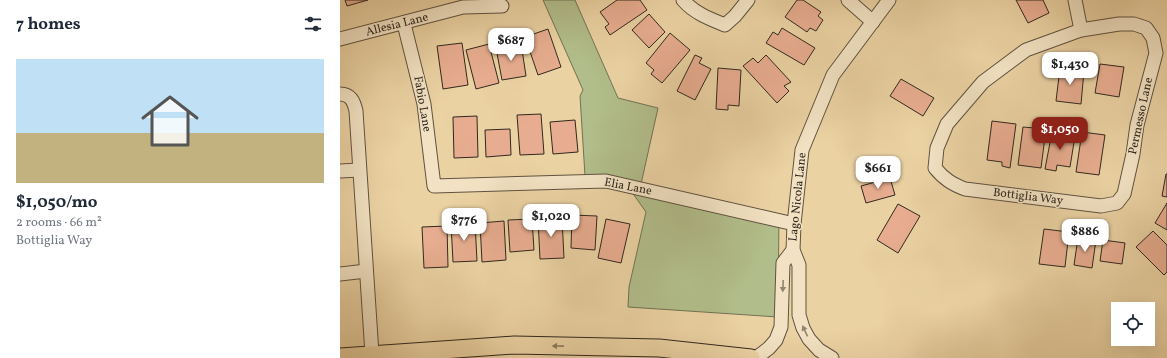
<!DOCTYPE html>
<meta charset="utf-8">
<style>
:root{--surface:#fff;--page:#f2f2f3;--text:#1f2937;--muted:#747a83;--accent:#8f2418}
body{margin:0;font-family:Vollkorn,serif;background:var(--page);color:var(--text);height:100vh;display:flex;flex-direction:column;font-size:15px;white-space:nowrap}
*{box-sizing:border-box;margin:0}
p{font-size:13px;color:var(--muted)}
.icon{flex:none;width:22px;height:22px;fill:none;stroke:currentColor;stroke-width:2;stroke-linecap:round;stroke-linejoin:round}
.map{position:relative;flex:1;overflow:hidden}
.drawer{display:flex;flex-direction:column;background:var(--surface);width:340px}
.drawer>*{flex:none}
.buttons{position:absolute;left:771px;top:302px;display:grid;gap:8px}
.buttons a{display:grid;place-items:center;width:44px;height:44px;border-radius:0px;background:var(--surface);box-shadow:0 4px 16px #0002;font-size:20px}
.price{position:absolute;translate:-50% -34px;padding:0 9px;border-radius:8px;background:#fff;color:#222;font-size:13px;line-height:26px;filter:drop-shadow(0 1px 2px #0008)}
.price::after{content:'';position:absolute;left:50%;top:24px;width:12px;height:9px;margin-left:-6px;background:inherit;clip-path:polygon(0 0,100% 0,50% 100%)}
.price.selected{background:var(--accent);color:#fff}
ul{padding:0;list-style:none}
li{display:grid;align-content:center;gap:8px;height:212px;padding:0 16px}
li span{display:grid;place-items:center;height:124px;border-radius:0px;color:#555}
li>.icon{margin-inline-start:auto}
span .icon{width:72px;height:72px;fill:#fffc;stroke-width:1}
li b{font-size:17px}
h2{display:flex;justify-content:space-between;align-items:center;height:48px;padding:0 16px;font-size:17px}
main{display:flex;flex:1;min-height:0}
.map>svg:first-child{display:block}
.green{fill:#b1bd8a;stroke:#717254}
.building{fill:#e8ad90;stroke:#31281f}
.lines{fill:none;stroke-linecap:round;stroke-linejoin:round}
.minor-casing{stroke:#605240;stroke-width:15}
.major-casing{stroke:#31281f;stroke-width:19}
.minor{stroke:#f2e2c3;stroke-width:13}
.major{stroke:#ebd2a3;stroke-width:17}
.oneway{fill:#928571}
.oneway2{fill:#8e7d61}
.labels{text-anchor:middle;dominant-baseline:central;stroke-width:3;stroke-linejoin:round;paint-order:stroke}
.street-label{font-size:12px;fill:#31281f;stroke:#f2e2c3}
</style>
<main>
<section class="drawer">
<h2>7 homes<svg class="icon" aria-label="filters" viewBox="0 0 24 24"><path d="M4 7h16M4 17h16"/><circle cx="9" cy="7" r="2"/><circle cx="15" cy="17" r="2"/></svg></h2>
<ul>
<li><span style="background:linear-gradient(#bfe0f5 60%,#c2b280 0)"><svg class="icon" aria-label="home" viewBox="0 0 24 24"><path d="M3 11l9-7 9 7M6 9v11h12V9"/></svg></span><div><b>$1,050/mo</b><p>2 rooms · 66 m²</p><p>Bottiglia Way</p></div></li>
</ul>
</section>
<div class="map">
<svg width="827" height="358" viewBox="0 0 827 358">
<rect width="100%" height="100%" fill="#ebd2a3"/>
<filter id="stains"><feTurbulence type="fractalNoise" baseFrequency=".005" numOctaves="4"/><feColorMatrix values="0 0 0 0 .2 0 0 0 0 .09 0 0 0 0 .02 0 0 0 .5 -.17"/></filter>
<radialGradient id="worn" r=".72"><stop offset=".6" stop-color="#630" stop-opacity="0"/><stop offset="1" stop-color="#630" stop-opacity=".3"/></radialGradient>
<path class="green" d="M203,0H235L278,98L318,108L301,184L439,214L438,317L288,307L289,287L306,212L284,181L245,176L240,96L243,90Z"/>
<g class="building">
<path d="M5,0H28L7,6Z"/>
<path d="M277,0H300L307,10L270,35L265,27L269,24L260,12Z"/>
<path d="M457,0H463L481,12L478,16L483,20L476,31L470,28L467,32L445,17Z"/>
<path d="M676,0H703L709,13L688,23Z"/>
<path d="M309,14L325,32L309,48L292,30Z"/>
<path d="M442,28L475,48L464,65L426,43L433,32L438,35Z"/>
<path d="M208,29L221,67L198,75L185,37Z"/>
<path d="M330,33L350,50L322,83L311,74L314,70L306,63Z"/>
<path d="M122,43L128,85L103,89L97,46Z"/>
<path d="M181,43L186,76L162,80L156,48Z"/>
<path d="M149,44L159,83L136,89L126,50Z"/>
<path d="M355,55L362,58L359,63L371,69L355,100L337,91Z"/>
<path d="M426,55L451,82L444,86L449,91L437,103L403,66L413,58L418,63Z"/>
<path d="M760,64L784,67L779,97L755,93Z"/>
<path d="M378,68L401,70L399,106L388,105V110L376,109Z"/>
<path d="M720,68L744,71L741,104L716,101Z"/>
<path d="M561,79L594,98L583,116L550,96Z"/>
<path d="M201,114L204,154L180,155L177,115Z"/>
<path d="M137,116L138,157L114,158L113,117Z"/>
<path d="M235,120L238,152L213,154L210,122Z"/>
<path d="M652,121L676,124L670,168L662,166V162L647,160Z"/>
<path d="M683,127L706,129L701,168L678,165Z"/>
<path d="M170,129L171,155L146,157L145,130Z"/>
<path d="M712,132L735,136L730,167L717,165L716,171L705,169Z"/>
<path d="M742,132L765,135L759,175L736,172Z"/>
<path d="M826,174H827V197L822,196Z"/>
<path d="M550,178L555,195L526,203L521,186Z"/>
<path d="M827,203V230L815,223Z"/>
<path d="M558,204L580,216L558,253L537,240Z"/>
<path d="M232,215L257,216L255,250L231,248Z"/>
<path d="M222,218L224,258L200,259L198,219Z"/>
<path d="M192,219L194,250L170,252L168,220Z"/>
<path d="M266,219L290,224L281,263L258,258Z"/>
<path d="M164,221L166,260L142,262L140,223Z"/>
<path d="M135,222L137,261L113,262L111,223Z"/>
<path d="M107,226L108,267L84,268L82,227Z"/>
<path d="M704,229L729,232L725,267L699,264Z"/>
<path d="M813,231L827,245V272L824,275L796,247Z"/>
<path d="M738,238L756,240L752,268L734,265Z"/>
<path d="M763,240L785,243L782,264L760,261Z"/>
</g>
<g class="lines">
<g class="minor-casing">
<g id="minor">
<path d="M343,0C354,13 370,19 385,25L395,16L408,0"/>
<path d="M508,0L533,22"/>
<path d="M735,0L741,30"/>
<path d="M64,24L84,104L94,186L266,181L454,224"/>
<path d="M779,24H794L806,28L813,38L816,53L797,125L793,154L784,194L777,203L761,206L625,189C612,184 604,179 595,168L597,148L607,124L643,82L686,50L741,30Z"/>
<path d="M0,39L123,7L162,6"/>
<path d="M0,94C11,94 14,102 16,111L32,354"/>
<path d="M0,171L19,170"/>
<path d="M0,274L26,271"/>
<path d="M416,358L429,348L436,340L441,327L443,263L453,250"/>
<path d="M492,358L479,350L469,339L463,328L459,315V265L453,250L454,224L462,150L493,75L549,0"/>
</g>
</g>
<g class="major-casing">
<path id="major" d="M0,357L174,345L319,348L411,358"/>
</g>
<use href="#minor" class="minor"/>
<use href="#major" class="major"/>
</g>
<defs><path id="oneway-solid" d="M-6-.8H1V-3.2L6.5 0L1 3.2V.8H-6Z"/></defs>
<g class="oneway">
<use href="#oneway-solid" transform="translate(443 286) rotate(92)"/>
<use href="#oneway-solid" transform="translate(465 331) rotate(-115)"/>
</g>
<use class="oneway2" href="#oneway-solid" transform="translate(218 346) rotate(-179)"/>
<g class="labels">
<g class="street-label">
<text transform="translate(57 25) rotate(-14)">Allesia Lane</text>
<text transform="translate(82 104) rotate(80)">Fabio Lane</text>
<text transform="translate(801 116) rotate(-78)">Permesso Lane</text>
<text transform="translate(288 187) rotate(11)">Elia Lane</text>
<text transform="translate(458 197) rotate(-84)">Lago Nicola Lane</text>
<text transform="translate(688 197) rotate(7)">Bottiglia Way</text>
</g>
</g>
<rect width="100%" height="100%" filter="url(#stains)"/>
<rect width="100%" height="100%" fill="url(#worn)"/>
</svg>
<div class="buttons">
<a><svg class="icon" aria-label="locate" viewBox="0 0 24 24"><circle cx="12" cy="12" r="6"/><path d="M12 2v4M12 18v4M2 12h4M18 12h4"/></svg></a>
</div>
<b class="price" style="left:171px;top:62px">$687</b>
<b class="price" style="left:730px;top:86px">$1,430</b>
<b class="price selected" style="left:720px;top:151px">$1,050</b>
<b class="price" style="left:538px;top:190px">$661</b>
<b class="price" style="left:211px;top:238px">$1,020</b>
<b class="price" style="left:124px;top:242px">$776</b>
<b class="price" style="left:745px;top:253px">$886</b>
</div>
</main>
